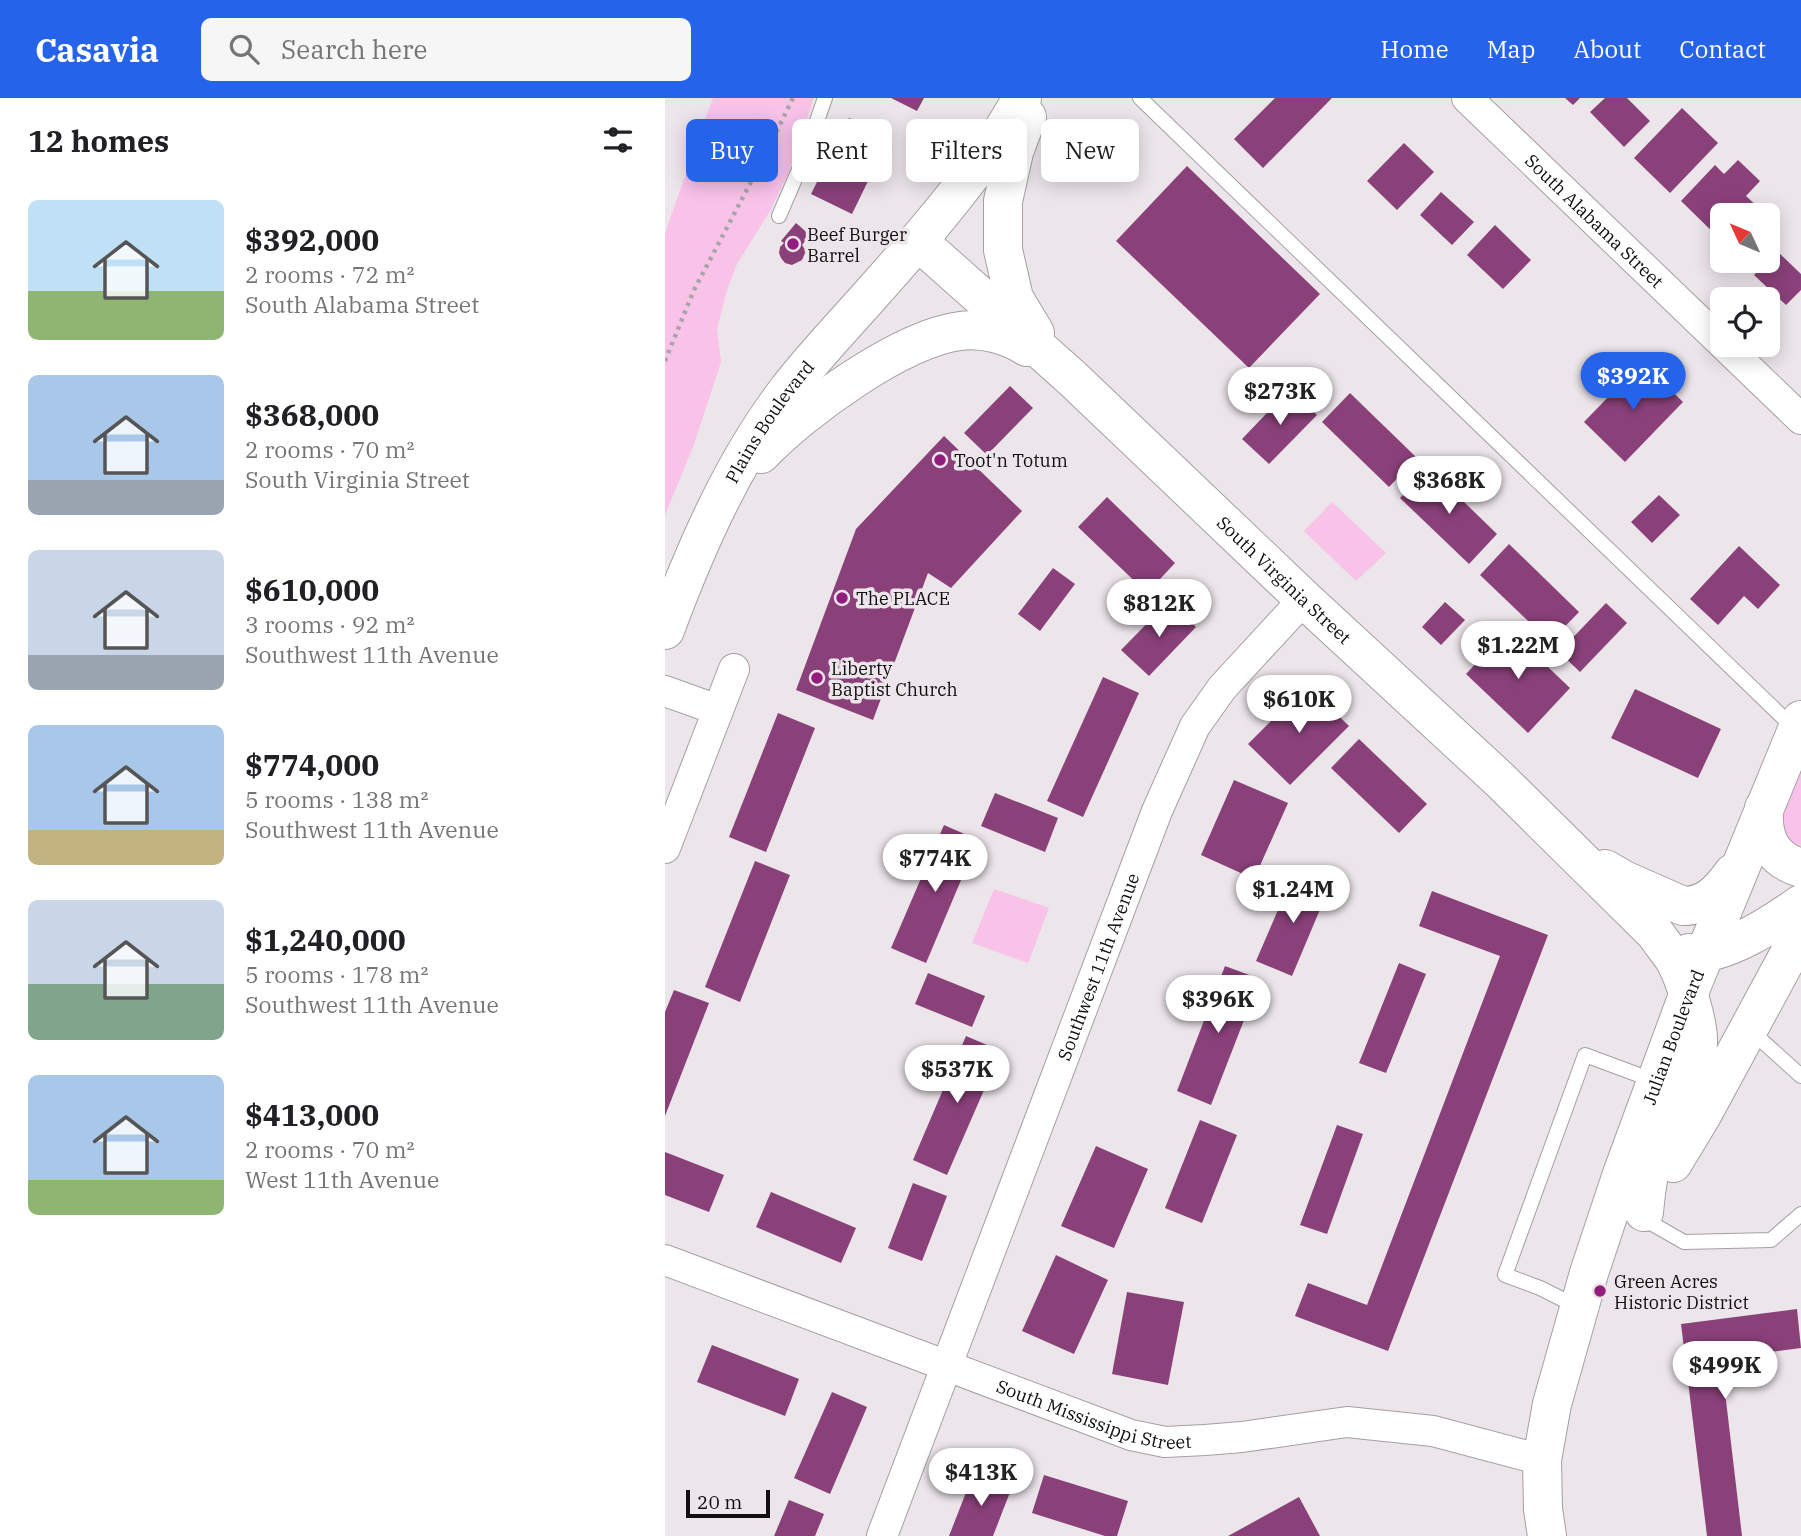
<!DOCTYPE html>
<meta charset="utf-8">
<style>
:root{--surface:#fff;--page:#f6f6f6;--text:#202124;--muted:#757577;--accent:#2563eb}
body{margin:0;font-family:"IBM Plex Serif",serif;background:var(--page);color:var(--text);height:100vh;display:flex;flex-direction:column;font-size:26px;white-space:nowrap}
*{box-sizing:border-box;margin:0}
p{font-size:23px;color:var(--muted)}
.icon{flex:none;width:38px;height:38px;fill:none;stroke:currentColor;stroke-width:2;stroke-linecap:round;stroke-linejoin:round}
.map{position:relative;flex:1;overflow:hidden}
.sheet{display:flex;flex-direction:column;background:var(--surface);width:665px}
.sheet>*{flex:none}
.hud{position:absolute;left:21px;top:21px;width:665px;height:63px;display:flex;gap:14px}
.needle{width:46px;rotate:314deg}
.fabs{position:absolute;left:1045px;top:105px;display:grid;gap:14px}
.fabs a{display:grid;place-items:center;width:70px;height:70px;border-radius:10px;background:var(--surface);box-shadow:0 4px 18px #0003;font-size:35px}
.scale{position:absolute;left:21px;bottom:18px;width:84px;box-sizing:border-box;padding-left:7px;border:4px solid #110f10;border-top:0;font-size:19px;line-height:24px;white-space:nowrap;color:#110f10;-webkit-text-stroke:5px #ece5ea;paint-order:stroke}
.price{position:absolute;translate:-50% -60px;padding:0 16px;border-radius:24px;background:#fff;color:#222;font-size:23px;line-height:46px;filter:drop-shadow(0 2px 4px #0008)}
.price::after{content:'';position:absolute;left:50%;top:42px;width:21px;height:16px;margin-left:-10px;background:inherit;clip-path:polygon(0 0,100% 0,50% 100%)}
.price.selected{background:var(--accent);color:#fff}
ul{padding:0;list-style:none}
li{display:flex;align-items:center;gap:21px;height:175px;padding:0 28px}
li span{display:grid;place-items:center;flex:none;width:196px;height:140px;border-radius:10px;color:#555}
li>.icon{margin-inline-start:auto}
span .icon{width:84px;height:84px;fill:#fffc;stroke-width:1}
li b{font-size:30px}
h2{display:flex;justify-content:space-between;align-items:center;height:84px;padding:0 28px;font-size:30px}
.pill{padding:0 24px;border-radius:10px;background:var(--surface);box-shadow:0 4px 18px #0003;font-size:24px;line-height:63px}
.pill.selected{background:var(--accent);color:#fff}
header{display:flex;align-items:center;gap:42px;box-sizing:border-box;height:98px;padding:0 35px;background:var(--accent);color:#fff}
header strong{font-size:33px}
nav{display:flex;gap:38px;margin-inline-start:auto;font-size:24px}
.search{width:490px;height:63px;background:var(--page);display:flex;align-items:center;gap:18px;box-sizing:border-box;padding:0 24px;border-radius:10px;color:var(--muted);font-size:26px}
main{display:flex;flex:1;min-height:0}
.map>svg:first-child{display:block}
.green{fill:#f8c2e9}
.building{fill:#8a417a}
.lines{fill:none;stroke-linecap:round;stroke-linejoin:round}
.lane-casing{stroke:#a59fa3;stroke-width:16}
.street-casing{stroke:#a59fa3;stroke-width:32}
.secondary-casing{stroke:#a59fa3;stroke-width:40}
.path{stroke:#a9a4a8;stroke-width:4.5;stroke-dasharray:3.5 5;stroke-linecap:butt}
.lane{stroke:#fff;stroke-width:14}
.street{stroke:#fff;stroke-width:30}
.secondary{stroke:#fff;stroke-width:38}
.poi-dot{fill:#911d7c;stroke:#ece5ea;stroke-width:2.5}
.labels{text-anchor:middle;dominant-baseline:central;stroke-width:7;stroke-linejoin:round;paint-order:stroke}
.street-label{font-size:18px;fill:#110f10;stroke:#ece5ea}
.poi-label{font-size:18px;fill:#110f10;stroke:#ece5ea;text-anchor:start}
</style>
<header>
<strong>Casavia</strong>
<div class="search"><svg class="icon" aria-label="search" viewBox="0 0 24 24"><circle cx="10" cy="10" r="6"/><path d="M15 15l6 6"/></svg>Search here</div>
<nav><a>Home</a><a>Map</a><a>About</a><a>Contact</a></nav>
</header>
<main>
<section class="sheet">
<h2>12 homes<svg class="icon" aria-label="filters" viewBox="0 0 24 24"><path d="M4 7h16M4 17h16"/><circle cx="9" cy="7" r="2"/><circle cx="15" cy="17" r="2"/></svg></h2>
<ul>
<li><span style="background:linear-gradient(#bfe0f5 65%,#8fb573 0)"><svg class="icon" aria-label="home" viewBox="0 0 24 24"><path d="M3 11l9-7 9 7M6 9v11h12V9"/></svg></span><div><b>$392,000</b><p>2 rooms · 72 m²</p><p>South Alabama Street</p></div></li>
<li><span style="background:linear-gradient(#a9c7e8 75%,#9aa5b1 0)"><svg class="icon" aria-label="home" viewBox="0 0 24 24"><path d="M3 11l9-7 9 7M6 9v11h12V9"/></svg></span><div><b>$368,000</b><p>2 rooms · 70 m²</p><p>South Virginia Street</p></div></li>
<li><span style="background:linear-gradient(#c9d6e8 75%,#9aa5b1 0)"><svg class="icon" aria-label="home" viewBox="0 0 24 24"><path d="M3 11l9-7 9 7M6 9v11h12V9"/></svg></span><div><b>$610,000</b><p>3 rooms · 92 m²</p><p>Southwest 11th Avenue</p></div></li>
<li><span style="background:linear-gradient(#a9c7e8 75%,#c2b280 0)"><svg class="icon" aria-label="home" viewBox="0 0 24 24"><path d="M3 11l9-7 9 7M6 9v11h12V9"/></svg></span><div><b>$774,000</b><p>5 rooms · 138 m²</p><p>Southwest 11th Avenue</p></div></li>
<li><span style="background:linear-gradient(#c9d6e8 60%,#7fa58c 0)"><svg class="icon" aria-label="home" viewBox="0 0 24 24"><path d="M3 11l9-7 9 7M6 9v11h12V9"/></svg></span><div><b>$1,240,000</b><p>5 rooms · 178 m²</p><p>Southwest 11th Avenue</p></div></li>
<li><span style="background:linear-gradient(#a9c7e8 75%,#8fb573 0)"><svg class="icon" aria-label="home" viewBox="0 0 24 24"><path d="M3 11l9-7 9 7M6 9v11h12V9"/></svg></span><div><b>$413,000</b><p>2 rooms · 70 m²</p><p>West 11th Avenue</p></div></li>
</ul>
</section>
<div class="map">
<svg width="1136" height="1438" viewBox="0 0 1136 1438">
<rect width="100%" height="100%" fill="#ece5ea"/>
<g class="green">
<path d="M48,0H149L123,76L105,113L72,166L62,192L52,231L56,264L28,349L0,417V135Z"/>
<path d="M667,404L721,455L691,483L639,433Z"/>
<path d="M1136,670V748C1122,744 1118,732 1112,720Z"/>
<path d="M329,791L384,810L363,865L307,845Z"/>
</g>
<g class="building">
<path d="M226,0H259L252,13Z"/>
<path d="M610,0H667L598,70L569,41Z"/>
<path d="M900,0H915L908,7Z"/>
<path d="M940,0H962L985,23L959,49L925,14Z"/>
<path d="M1017,10L1053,45L1005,95L969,60Z"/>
<path d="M184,20L224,40L187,116L146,96Z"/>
<path d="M739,45L769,74L732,112L702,83Z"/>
<path d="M1073,62L1095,83L1081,98L1094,110L1086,117H1057V143L1016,103L1050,67L1059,76Z"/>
<path d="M522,68L655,196L584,270L451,143Z"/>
<path d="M776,94L809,124L787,147L755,117Z"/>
<path d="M131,125L145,137L137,147L141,153L137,162L127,167L120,165L116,160L114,155L115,149L119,145L116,143Z"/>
<path d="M830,127L866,162L838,191L802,157Z"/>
<path d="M1112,153L1136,176V192L1121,207L1089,177Z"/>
<path d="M977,264L1018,304L960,364L919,324Z"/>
<path d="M345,288L368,310L322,357L299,335Z"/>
<path d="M625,291L652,317L604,366L577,341Z"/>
<path d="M685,295L752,360L724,389L657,324Z"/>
<path d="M279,338L357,413L286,490L263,475L208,622L131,592L191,431Z"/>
<path d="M764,370L832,436L804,466L735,400Z"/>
<path d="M994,397L1015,417L987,445L966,424Z"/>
<path d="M442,399L510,465L482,495L413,429Z"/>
<path d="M844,446L914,514L885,544L815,477Z"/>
<path d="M1074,448L1115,487L1093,511L1079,498L1053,527L1025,501Z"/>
<path d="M388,470L410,486L375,533L353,516Z"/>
<path d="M504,503L531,529L484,578L456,552Z"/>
<path d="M780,504L800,522L776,547L757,529Z"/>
<path d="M941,505L962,525L915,574L894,554Z"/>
<path d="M843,531L905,590L863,635L801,576Z"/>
<path d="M438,579L474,595L418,719L382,703Z"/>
<path d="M642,587L684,628L625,687L583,646Z"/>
<path d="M970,591L1056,631L1033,680L946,640Z"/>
<path d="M113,615L150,630L101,754L64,739Z"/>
<path d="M694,641L762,706L734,735L666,670Z"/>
<path d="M569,682L623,705L589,781L536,757Z"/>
<path d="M330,695L393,720L380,754L316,728Z"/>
<path d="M279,727L313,742L261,865L226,850Z"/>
<path d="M90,763L125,777L75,904L40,889Z"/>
<path d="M629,775L664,790L627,878L591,863Z"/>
<path d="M767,793L883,837L723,1253L630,1218L643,1185L702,1207L835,858L754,828Z"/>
<path d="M734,865L761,876L721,975L694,965Z"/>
<path d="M560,868L595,881L546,1007L512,993Z"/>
<path d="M263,875L320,898L307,929L250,906Z"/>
<path d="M9,892L44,905L0,1018V914Z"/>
<path d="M301,938L336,953L282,1077L248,1062Z"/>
<path d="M535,1022L572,1037L537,1125L500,1110Z"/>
<path d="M672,1027L698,1036L662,1136L635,1127Z"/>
<path d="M431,1048L483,1071L449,1150L396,1128Z"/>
<path d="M0,1054L59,1077L44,1114L0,1097Z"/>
<path d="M248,1085L282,1098L257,1163L223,1150Z"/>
<path d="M106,1094L191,1130L176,1165L91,1129Z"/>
<path d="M391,1157L443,1182L409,1256L357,1233Z"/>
<path d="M462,1194L519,1204L503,1287L447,1276Z"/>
<path d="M1132,1211L1136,1250L1056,1260L1077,1438H1042L1016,1226Z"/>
<path d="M47,1247L134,1281L120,1318L32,1284Z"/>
<path d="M167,1294L202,1309L165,1396L129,1380Z"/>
<path d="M309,1374L347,1389L328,1438H284Z"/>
<path d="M379,1377L463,1403L452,1438H440L367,1415Z"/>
<path d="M634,1399L655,1438H563Z"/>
<path d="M124,1402L159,1416L150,1438H109Z"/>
</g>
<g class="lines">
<g class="lane-casing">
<g id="lane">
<path d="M475,0L1130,631"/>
<path d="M114,118L139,60L160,0"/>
<path d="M1085,932L1136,978"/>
<path d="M977,1120L1019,1144L1106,1142L1136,1116"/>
<path d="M913,1209L875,1190L840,1177L920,957L990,983"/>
</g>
</g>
<g class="street-casing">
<g id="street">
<path id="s1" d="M802,0L1057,245"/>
<path d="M1059,247L1136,321"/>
<path d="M0,593L53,612"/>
<path d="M0,750L69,571"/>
<path id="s2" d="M0,1162L466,1337L500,1344L540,1342L577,1339L682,1324L768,1333L877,1362"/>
<path id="s3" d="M217,1438L492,713L530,628L557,590L639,501"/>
</g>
</g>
<g class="secondary-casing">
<g id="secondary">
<path d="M362,19L349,54L338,103V152L349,200L370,235"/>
<path id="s4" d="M253,143L407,280L639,501L835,682L990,835C996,844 1003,852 1009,861C1019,878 1034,925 1033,944C1033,975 1003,1026 990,1055C983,1074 981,1094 979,1114"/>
<path d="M96,356C138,312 235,241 295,233C318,230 343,237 362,249"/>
<path id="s5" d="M0,532C31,449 68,364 122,293C149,258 180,226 209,193C252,145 296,94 332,41C341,28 349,14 357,0"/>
<path d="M1099,710C1097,740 1106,761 1136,770"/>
<path d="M940,771L959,782L1018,808C1042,808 1055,793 1068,775"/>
<path d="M1024,855C1058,859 1109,825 1136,806"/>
<path d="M1008,1065L1037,1017L1136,834"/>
<path id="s6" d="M882,1438L878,1411L877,1362L887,1306L924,1175L957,1076L1023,897L1136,622"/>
</g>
</g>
<path class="path" d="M0,263L29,192L97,63L128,0"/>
<use href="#lane" class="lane"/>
<use href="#street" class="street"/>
<use href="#secondary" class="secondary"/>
</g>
<g class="poi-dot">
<circle cx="128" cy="146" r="7"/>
<circle cx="275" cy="362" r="7"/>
<circle cx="177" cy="500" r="7"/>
<circle cx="152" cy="580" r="7"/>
<circle cx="935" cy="1193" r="7"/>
</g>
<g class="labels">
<g class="street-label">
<text stroke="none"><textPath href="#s1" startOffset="177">South Alabama Street</textPath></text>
<text stroke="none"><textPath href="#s5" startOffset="234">Plains Boulevard</textPath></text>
<text stroke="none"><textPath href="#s4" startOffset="499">South Virginia Street</textPath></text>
<text stroke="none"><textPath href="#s3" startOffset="609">Southwest 11th Avenue</textPath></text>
<text stroke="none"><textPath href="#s6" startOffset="520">Julian Boulevard</textPath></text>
<text stroke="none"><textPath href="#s2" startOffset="457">South Mississippi Street</textPath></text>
</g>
<g class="poi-label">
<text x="142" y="136">Beef Burger<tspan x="142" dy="21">Barrel</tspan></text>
<text x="289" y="362">Toot'n Totum</text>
<text x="191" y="500">The PLACE</text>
<text x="166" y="570">Liberty<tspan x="166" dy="21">Baptist Church</tspan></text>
<text x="949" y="1183">Green Acres<tspan x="949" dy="21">Historic District</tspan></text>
</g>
</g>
</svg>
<div class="fabs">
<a><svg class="needle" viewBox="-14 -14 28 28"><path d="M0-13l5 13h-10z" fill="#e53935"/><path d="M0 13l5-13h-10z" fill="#757577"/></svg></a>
<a><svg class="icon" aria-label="locate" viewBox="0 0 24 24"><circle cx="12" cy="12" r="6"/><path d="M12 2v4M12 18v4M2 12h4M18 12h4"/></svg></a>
</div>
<div class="scale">20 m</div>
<b class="price selected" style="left:968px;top:314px">$392K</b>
<b class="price" style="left:615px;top:329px">$273K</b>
<b class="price" style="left:784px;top:418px">$368K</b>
<b class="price" style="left:494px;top:541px">$812K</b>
<b class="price" style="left:853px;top:583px">$1.22M</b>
<b class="price" style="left:634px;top:637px">$610K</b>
<b class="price" style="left:270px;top:796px">$774K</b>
<b class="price" style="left:628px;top:827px">$1.24M</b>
<b class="price" style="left:553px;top:937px">$396K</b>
<b class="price" style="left:292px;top:1007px">$537K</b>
<b class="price" style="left:1060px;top:1303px">$499K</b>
<b class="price" style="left:316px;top:1410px">$413K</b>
<div class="hud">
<a class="pill selected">Buy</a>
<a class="pill">Rent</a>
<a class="pill">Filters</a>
<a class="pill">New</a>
</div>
</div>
</main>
